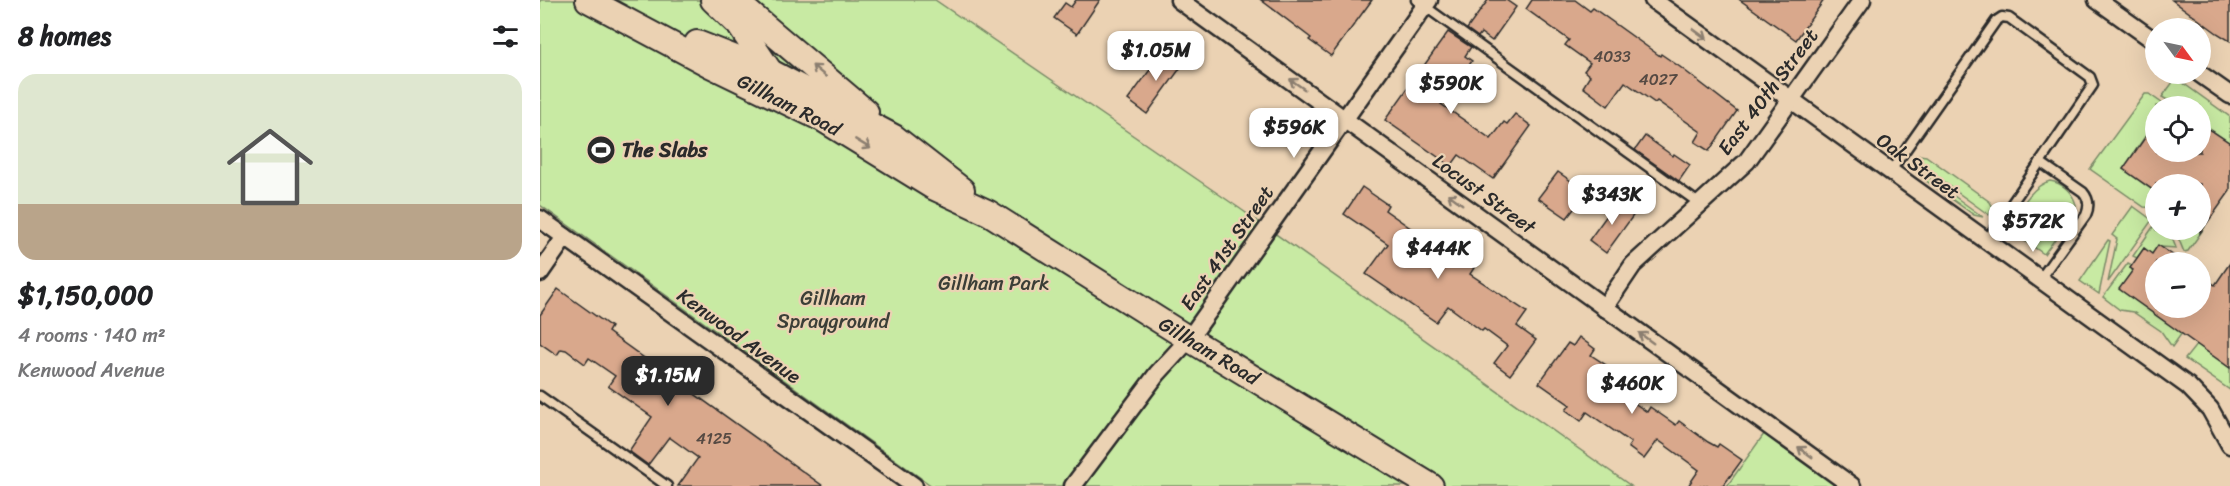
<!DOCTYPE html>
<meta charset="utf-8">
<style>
:root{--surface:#fff;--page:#f2f2f2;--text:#202124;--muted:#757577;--accent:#2b2b2b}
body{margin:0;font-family:Sriracha,sans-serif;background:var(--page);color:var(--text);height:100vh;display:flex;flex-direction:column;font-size:22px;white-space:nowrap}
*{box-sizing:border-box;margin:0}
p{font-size:20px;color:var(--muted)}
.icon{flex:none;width:33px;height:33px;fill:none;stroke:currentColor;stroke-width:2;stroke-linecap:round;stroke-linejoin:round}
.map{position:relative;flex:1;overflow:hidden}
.panel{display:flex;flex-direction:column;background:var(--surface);width:540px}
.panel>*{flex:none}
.needle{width:39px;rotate:123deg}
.controls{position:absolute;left:1605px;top:18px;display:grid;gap:12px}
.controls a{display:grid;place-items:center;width:66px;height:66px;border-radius:50%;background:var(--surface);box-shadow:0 6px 24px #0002;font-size:30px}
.price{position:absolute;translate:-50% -51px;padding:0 14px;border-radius:12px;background:#fff;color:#222;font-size:20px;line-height:39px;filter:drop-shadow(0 2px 3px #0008)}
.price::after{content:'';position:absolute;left:50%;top:36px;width:18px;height:14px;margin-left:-9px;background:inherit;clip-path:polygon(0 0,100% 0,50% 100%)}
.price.current{background:var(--accent);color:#fff}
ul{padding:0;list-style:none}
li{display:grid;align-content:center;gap:12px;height:318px;padding:0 18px}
li span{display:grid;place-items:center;height:186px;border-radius:18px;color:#555}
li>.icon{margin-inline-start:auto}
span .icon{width:108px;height:108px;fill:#fffc;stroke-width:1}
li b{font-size:26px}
h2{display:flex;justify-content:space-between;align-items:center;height:72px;padding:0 18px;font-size:26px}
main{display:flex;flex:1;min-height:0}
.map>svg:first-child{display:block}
.green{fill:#c8eaa3;stroke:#7a8a67;stroke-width:1.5}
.building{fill:#d9a88c;stroke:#2b2b2b;stroke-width:1.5}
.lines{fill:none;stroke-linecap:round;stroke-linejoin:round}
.service-casing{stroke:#2b2b2b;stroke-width:13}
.minor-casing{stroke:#2b2b2b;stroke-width:21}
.secondary-casing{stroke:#2b2b2b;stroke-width:28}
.service{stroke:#ebd2b3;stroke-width:8}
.minor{stroke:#ebd2b3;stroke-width:16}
.secondary{stroke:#ebd2b3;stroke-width:24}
.oneway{stroke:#8b7e6f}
.labels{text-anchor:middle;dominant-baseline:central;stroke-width:4.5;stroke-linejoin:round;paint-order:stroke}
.number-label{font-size:16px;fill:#564a43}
.street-label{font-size:20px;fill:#2b2b2b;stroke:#ebd2b3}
.poi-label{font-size:20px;font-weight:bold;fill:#2b2b2b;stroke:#ebd2b3;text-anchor:start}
.park-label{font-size:20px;fill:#3b3e37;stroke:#ebd2b3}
</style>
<main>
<section class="panel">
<h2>8 homes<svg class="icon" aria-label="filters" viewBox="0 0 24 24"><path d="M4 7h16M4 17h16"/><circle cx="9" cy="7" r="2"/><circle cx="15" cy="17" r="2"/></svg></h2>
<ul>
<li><span style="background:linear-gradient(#dfe7d0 70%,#b9a48a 0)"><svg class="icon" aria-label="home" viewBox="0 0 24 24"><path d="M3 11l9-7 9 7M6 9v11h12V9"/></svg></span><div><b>$1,150,000</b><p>4 rooms · 140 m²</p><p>Kenwood Avenue</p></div></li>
</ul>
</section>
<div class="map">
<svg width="1690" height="486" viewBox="0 0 1690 486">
<rect width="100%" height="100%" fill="#ebd2b3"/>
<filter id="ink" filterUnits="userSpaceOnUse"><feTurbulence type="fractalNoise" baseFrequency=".0167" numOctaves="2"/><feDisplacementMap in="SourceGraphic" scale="12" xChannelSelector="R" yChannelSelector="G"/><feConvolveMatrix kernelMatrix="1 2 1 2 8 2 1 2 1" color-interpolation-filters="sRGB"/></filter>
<g filter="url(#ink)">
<g class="green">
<path d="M0,0H395L699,208L1091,486H392L0,205Z"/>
<path d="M1636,78L1690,117V143L1661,123L1660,106H1638L1622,97Z"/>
<path d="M1605,94H1609L1626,106H1616L1615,122L1583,169L1615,192V208L1604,207L1550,169Z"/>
<path d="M1379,155L1386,156L1450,202L1453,207L1449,215L1374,161Z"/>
<path d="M1374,167L1443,217L1434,215L1378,175Z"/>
<path d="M1510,181C1523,183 1533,193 1536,205L1533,215L1504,254L1467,229C1478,213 1490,186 1510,181Z"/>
<path d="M1593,206L1612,220L1568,282L1577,239L1572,235Z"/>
<path d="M1615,224L1616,230C1630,230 1631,235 1636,248L1621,247L1612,254L1604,248L1597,258L1593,256Z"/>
<path d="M1661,224L1665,227L1648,251L1644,252L1635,230H1660Z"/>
<path d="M1568,240L1570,241L1559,294L1540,281Z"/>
<path d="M1588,263L1592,265L1590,268L1593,270L1580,289L1642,333L1632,347L1621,331L1593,312L1580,310L1563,297Z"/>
<path d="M1657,344L1690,368V390L1645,359Z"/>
<path d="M1224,434L1296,486H1187Z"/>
</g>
<g class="building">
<path d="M536,0H560L537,34L514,18L525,3L531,7Z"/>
<path d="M721,0H832L791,56L769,40L771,38Z"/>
<path d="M948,0H966L976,7L952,41L941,33L938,37L927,29Z"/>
<path d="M992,0H1035L1050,11L1053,8L1120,56L1121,54L1140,67L1197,111L1169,151L1155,142L1161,132L1117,101L1115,103L1085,82L1068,106L1043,87L1050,76L1044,71L1050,63L1025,45L1029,40L986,9Z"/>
<path d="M1200,0H1284L1256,40Z"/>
<path d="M1632,0H1690V41L1677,33Z"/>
<path d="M908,32L931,47L925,56L932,61L901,104L951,139L964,122L967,124L975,114L991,126L953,179L919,155L911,166L845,120Z"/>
<path d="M625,49L644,63L607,114L588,100Z"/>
<path d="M1616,122V152H1660V123L1690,143V191L1660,233V184H1616V192L1583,169Z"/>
<path d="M1105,136L1133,156L1134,154L1150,165L1139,181L1095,150Z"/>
<path d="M1018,172L1047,192L1027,218L998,198Z"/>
<path d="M822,187L848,205L845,210L909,255L911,252L934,268L930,274L987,312L977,326L996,340L970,375L954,363L967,346L944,329L942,331L908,306L896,322L826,274L848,244L804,214Z"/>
<path d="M1078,200L1095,213L1066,253L1049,240Z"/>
<path d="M1618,245L1643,262H1616V308H1660V275L1675,285L1690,263V368L1579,289L1593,270L1590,268L1604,248L1612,254Z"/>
<path d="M18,289L71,327L68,332L283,486H138L158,458L129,437L108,465L89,451L112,417L68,386L75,376L49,358L45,364L26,350L21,349L17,355L0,343V315Z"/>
<path d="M1039,337L1055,349L1051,355L1072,369L1067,376L1071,379L1068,384L1107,412L1110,407L1136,425L1139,421L1168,442L1177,447L1179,444L1202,460L1183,486H1148L1159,470L1118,440L1104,459L1088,447L1091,443L1047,412L1041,421L1026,410L1030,405L999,383L1028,343L1033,346Z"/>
</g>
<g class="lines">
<g class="service-casing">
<g id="service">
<path d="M876,0L1160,204"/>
<path d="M1500,162L1543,192C1549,199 1550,206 1546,215L1500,279"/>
<path d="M1350,172L1456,21L1462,17L1469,18L1550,77L1553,85L1446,241"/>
<path d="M0,396L127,486"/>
</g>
</g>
<g class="minor-casing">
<g id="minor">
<path d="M639,0L1312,486"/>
<path d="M1113,0L1648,386L1670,409L1690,445"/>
<path d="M1557,0L1616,42"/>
<path d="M1660,74L1690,95"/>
<path d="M0,219L374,486"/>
<path d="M0,273L25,237"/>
<path d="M1064,308L1093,265L1207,161L1322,0"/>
<path d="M533,486L617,374L649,339L889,0"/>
</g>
</g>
<g class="secondary-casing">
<g id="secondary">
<path d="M48,0L170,65L284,120L393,187L449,213L649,339L891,486"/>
<path d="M173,0L199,25L231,73"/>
<path d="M194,0L326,112"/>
<path d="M157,43L229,71L354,137L422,190"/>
</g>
</g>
<use href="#service" class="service"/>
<use href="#minor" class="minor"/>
<use href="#secondary" class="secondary"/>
</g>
<defs><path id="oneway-shaft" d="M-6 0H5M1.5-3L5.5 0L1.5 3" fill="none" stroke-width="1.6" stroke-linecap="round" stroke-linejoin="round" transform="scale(1.5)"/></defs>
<g class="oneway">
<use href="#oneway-shaft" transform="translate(1160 34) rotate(36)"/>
<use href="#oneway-shaft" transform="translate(279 71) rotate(-140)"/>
<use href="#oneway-shaft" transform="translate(757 84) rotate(-145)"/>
<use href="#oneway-shaft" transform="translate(323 144) rotate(31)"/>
<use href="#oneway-shaft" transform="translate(915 199) rotate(-144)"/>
<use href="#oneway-shaft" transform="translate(1106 338) rotate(-144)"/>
<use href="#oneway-shaft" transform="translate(1265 452) rotate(-144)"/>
</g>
</g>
<defs>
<g id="stadium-disc" transform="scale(1.5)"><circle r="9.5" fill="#2b2b2b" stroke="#ebd2b3"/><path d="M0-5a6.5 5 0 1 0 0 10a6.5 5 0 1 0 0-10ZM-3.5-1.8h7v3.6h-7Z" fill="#fff"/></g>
</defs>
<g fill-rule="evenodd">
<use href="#stadium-disc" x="61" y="150"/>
</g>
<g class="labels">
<g class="number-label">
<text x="1072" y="56">4033</text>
<text x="1118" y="79">4027</text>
<text x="174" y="438">4125</text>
</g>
<g class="street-label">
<text transform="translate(1228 92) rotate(-53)">East 40th Street</text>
<text transform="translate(249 105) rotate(27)">Gillham Road</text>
<text transform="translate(1378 166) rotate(36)">Oak Street</text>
<text transform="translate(944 194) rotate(36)">Locust Street</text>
<text transform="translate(687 248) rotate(-55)">East 41st Street</text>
<text transform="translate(199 336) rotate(36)">Kenwood Avenue</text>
<text transform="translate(669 351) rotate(31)">Gillham Road</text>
</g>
<g class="poi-label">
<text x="82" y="150">The Slabs</text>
</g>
<g class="park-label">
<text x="454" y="283">Gillham Park</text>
<text x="293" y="298">Gillham<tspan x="293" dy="23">Sprayground</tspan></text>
</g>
</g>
</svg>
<div class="controls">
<a><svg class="needle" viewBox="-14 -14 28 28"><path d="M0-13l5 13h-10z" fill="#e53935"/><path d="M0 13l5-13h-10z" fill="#757577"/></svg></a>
<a><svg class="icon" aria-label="locate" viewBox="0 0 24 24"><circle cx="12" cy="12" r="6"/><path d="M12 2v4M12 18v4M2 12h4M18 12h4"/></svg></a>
<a>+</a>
<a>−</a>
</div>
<b class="price" style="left:616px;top:82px">$1.05M</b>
<b class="price" style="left:911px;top:115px">$590K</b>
<b class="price" style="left:754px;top:159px">$596K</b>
<b class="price" style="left:1072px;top:226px">$343K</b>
<b class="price" style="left:1493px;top:253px">$572K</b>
<b class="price" style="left:898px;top:280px">$444K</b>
<b class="price current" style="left:128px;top:407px">$1.15M</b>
<b class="price" style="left:1092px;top:415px">$460K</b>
</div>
</main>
